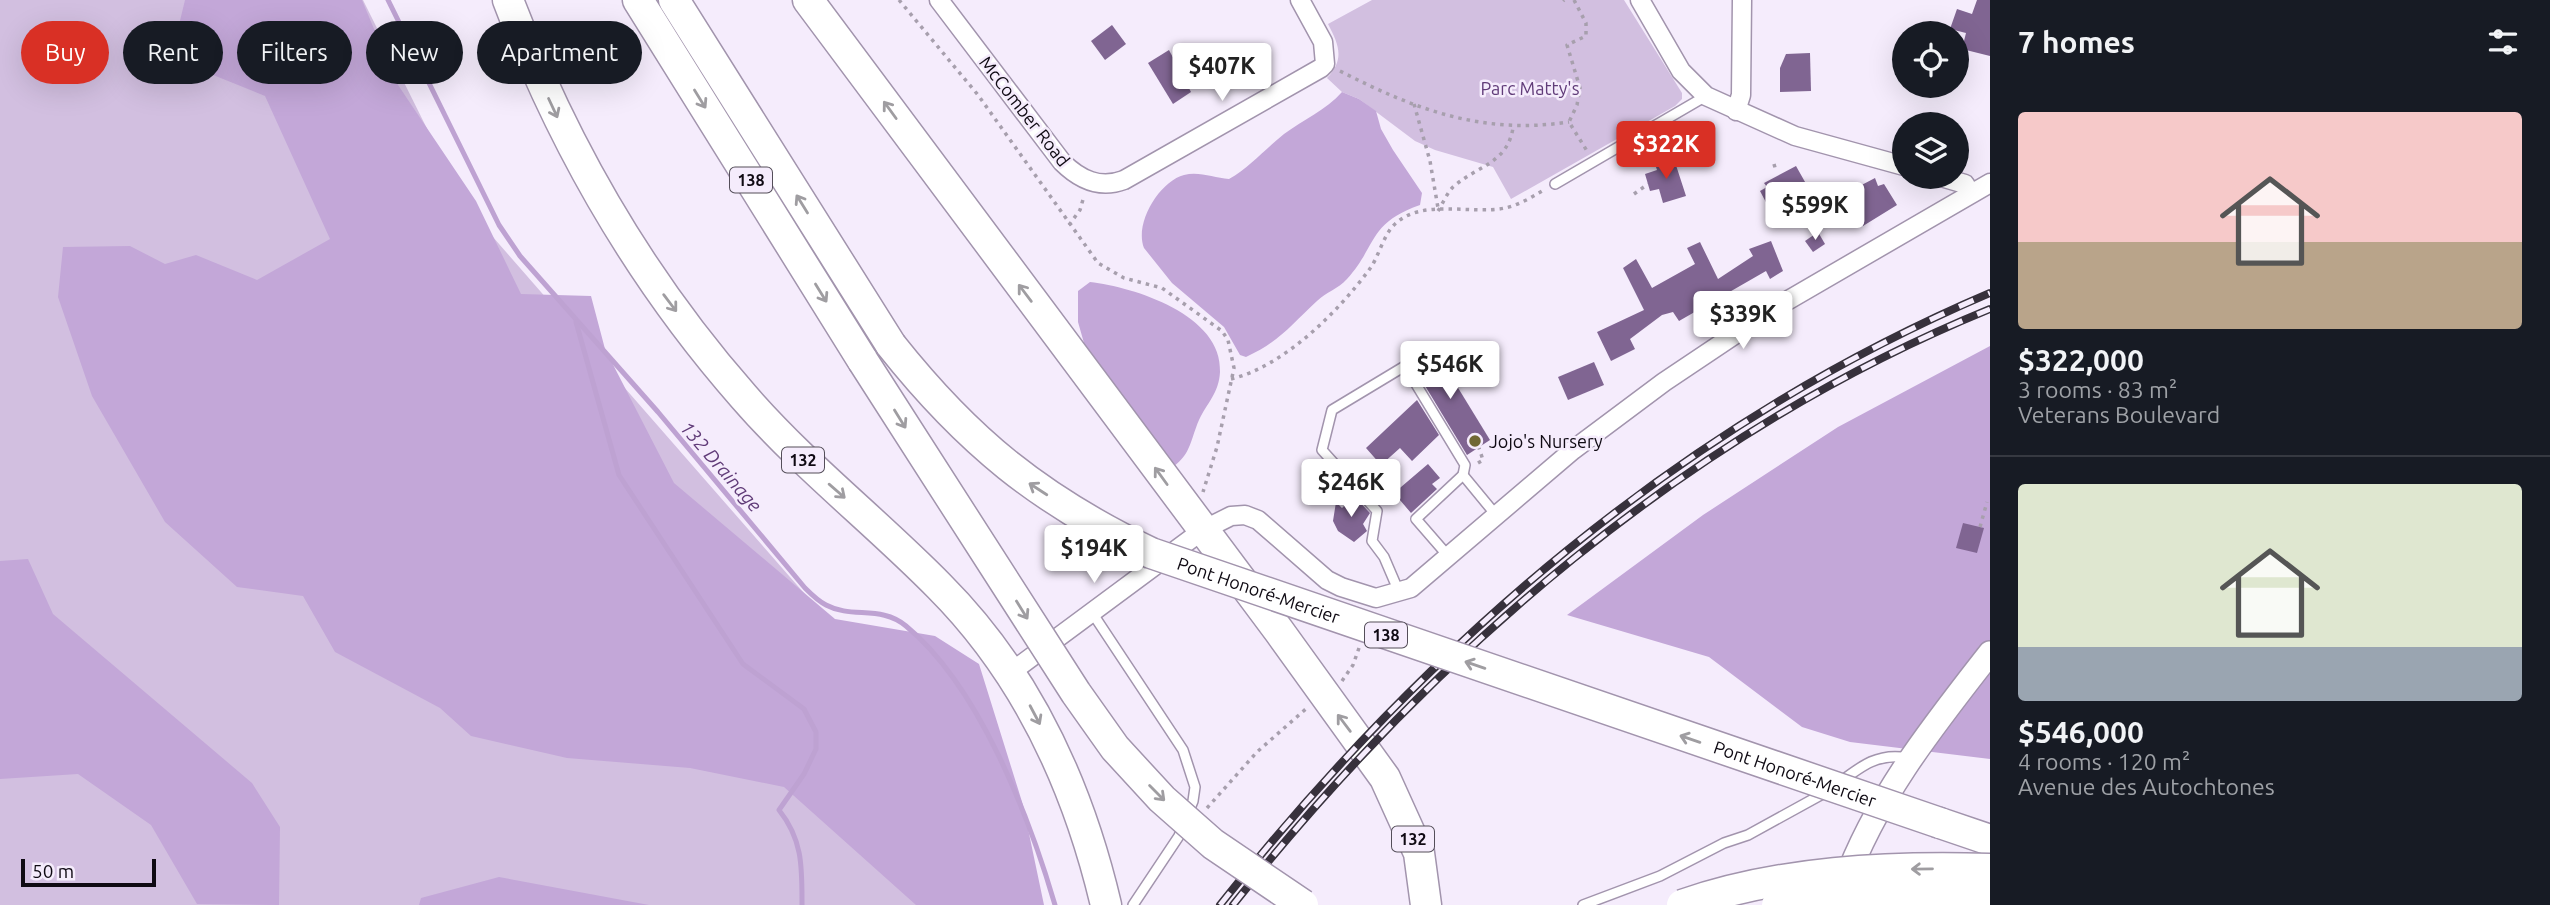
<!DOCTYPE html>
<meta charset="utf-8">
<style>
:root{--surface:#171b24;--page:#242831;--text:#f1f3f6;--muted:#9ea1a6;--line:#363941;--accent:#d93025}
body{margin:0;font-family:Ubuntu,sans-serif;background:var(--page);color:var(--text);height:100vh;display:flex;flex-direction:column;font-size:26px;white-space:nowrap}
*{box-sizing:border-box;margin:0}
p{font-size:23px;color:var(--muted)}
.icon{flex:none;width:38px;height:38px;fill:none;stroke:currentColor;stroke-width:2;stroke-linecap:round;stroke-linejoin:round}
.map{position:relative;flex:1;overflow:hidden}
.drawer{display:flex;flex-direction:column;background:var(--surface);width:560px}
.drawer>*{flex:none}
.banner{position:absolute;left:21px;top:21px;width:665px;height:63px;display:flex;gap:14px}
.fabs{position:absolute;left:1892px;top:21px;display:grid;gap:14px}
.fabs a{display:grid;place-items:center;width:77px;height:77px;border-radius:50%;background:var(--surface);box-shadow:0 7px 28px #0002;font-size:35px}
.scale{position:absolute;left:21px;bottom:18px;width:135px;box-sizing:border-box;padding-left:7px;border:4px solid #0f0a13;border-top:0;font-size:19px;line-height:24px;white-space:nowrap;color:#0f0a13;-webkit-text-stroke:5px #f5ecfc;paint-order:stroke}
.price{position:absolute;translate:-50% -60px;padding:0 16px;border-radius:7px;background:#fff;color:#222;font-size:23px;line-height:46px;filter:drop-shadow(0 2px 4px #0008)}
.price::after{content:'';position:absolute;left:50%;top:42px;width:21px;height:16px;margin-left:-10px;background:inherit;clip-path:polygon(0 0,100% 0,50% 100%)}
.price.on{background:var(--accent);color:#fff}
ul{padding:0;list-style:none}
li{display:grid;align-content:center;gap:14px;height:371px;padding:0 28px}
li+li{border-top:2px solid var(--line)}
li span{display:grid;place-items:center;height:217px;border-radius:7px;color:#555}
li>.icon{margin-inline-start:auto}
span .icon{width:126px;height:126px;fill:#fffc;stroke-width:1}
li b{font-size:30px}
h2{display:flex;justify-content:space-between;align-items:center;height:84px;padding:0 28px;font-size:30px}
.pill{padding:0 24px;border-radius:32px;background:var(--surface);box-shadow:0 7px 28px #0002;font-size:24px;line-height:63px}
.pill.on{background:var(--accent);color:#fff}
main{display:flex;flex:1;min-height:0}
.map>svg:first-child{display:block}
.green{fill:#d2bfe0}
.forest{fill:#c3a7d8}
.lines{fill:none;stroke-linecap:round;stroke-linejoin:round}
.stream{stroke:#bea2d2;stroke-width:5}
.building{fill:#806592}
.service-casing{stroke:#a294ad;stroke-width:12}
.minor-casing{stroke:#a294ad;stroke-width:21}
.tertiary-casing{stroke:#a294ad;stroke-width:26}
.trunk-casing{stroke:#a294ad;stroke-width:33}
.path{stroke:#a79fad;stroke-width:3.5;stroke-dasharray:3.5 5;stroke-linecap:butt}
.service{stroke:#fff;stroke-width:9}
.minor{stroke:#fff;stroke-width:18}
.tertiary{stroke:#fff;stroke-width:23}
.trunk{stroke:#fff;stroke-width:30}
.rail-casing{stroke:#37313c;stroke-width:8}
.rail{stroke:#f5ecfc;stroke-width:5;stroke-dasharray:16;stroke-linecap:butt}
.trunk-bridge-casing{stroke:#a294ad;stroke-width:33;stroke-linecap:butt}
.trunk-bridge{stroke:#fff;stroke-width:30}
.oneway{stroke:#9f9da1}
.poi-dot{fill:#706834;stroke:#f5ecfc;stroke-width:2.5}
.labels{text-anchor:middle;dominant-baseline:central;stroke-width:5;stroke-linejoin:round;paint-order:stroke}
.shield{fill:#f5ecfc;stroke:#544e59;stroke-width:2}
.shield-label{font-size:16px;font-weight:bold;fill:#0f0a13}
.park-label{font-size:18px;fill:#613c79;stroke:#f5ecfc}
.street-label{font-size:18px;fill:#0f0a13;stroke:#f5ecfc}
.poi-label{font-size:18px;fill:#0f0a13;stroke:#f5ecfc;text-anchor:start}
.water-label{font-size:19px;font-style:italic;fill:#603b78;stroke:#f5ecfc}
</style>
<main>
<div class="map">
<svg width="1990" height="905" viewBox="0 0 1990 905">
<rect width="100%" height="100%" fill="#f5ecfc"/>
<g class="green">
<path d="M0,0H363L465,205L838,632L996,905H0Z"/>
<path d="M1372,0H1624L1682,93V99L1675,106L1511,199L1493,167L1435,150L1415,141L1359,99L1342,92L1327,78C1345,59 1339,45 1328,24Z"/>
</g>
<g class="forest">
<path d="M185,0H362L396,82L476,201L521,294L591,296L605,349L674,483L835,619L935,636L979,664L1023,805L1044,905H916L784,787L690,768L567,758L471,736L440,708L335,652L303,596L237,587L165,522L92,396L58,297L63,247L130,246L165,264L196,255L257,280L330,239L265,96L171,58Z"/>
<path d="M1342,92L1359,99L1376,111L1381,129L1393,150L1422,193L1420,205C1368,223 1377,246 1347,279C1338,289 1326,292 1317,301C1291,325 1279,342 1246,357L1240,355L1224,327L1172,283L1144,248C1134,223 1160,181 1184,175C1199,171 1214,178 1229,179C1250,167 1265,149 1284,134C1303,120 1326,110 1342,92Z"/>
<path d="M1090,282C1134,287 1223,315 1220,372C1219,393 1207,403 1199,420C1191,438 1191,454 1174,466L1084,343L1078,322V291Z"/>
<path d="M1990,346V759L1850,742L1802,727L1709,657L1567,615L1703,515L1838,427Z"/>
<path d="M28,559L53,614L252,783L280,827L279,905L197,904L151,825L78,774L0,779V561Z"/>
<path d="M499,877L649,905H419L421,898Z"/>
</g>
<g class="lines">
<g class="stream">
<path d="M388,0L499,225L520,256L658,412L805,588C811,594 818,601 826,605C852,619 881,605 906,626C979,686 1029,816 1055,905"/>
<path d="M576,322L619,475L743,664L804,709L816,732V749L804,774L779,810C803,840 802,868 802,905"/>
</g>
</g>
<g class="building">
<path d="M1977,0H1990V56L1962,49L1966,33L1950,29L1957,9L1972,14Z"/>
<path d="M1112,25L1126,44L1105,60L1091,41Z"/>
<path d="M1169,50L1191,92L1173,104L1148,63Z"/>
<path d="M1810,53L1811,91L1780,92V68L1786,54Z"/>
<path d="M1674,159L1686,196L1663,203L1659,189L1650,191L1645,174L1657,170L1655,164Z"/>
<path d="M1796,166L1809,189L1770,210L1760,191L1767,187L1764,183Z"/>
<path d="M1875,178L1878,186L1884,184L1897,205L1863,226L1847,200L1856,196L1854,189Z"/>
<path d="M1818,232L1825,244L1813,252L1805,241Z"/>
<path d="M1771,241L1783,271L1770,279L1766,271L1679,321L1673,312L1662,315L1630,339L1635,349L1611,361L1597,332L1644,310L1623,268L1636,259L1652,288L1695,264L1687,248L1700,242L1718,279L1753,256L1749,249Z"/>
<path d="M1433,347L1490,440L1467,455L1410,361Z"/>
<path d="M1594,362L1604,385L1568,400L1558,377Z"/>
<path d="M1417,400L1439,435L1412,461L1400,448L1381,465L1366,448Z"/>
<path d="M1428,464L1440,478L1432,484L1437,489L1411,513L1394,493Z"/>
<path d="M1354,496L1370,513L1363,524L1367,531L1354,542L1338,531L1333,521L1336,502L1342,508Z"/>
<path d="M1963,523L1984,528L1977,553L1956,548Z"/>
</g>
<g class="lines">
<g class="service-casing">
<g id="service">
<path d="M1555,184L1706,96"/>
<path d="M1449,557L1416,519L1463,475L1496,515"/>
<path d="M1399,592L1384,557L1372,541L1377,511L1322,450L1332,410L1405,366L1465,465L1463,475"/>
<path d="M1091,611L1183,750L1195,787L1193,801L1179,836L1133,905"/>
<path d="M1839,783C1861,766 1879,752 1908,758"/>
<path d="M1583,905L1660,876L1724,843L1748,835L1828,791"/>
</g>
</g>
<g class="minor-casing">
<g id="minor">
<path d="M939,0L1062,162C1080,180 1100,189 1124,180L1321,68L1325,64L1323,42L1300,0"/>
<path d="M1640,0L1681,71L1706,96L1795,136L1904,166"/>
<path d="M1736,111L1741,95L1742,0"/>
<path d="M1941,177L1965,184L1970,193"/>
<path d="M1010,673L1203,530L1231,516L1245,515L1258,520L1327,580L1341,587L1376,598L1411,588L1573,450L1664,382L1773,309L1990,183"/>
</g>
</g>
<g class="tertiary-casing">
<path id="tertiary" d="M1844,885C1876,797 1933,726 1990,653"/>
</g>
<g class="trunk-casing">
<g id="trunk">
<path d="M508,0C563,145 641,280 744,397C804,466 875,521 939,586C1027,674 1078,786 1106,905"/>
<path d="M638,0L863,361"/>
<path d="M674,0L891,345"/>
<path d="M808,0L1279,631L1385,778L1419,853L1426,905"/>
<path d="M1940,823L1990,840"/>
</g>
</g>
<g class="path">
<path d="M899,0L978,95L1098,263L1124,278L1162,288L1222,331L1228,340L1234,368L1217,447L1203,492"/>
<path d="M1574,0L1586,23V36L1567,45L1580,88L1577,105L1569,122L1587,151"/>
<path d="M1563,1L1564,0"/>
<path d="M1340,71C1416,110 1483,135 1569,122"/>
<path d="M1414,104L1430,161L1438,208"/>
<path d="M1774,164L1776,171"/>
<path d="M1634,194L1648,184"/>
<path d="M1438,211C1443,203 1447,193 1453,187C1478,165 1507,164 1513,128"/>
<path d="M1069,225L1080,210L1084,196"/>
<path d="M1231,379C1284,366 1337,313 1369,270C1379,257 1383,235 1395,224C1422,198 1472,215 1505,208C1519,205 1532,197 1544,190"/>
<path d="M1478,463L1483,460L1479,448"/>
<path d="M1980,527L1987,502"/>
<path d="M1342,681L1353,665L1359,648"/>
<path d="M1207,808L1257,752L1308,707"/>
</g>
<use href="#service" class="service"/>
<use href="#minor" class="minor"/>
<use href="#tertiary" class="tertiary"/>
<use href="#trunk" class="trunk"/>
<g class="rail-casing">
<g id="rail">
<path d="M1220,905C1426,645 1682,424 1990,293"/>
<path d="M1233,905C1434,652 1689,432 1990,309"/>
</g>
</g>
<use href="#rail" class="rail"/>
<g class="trunk-bridge-casing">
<g id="trunk-bridge">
<path id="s1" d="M891,345C968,442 1040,500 1151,553L1940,823"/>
<path d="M863,361L1076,693L1115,748L1162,799L1213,844L1303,905"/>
<path d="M1682,905C1780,871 1887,866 1990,869"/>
<path d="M1777,905L1856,895L1990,892"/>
</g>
</g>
<use href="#trunk-bridge" class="trunk-bridge"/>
</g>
<defs><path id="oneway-shaft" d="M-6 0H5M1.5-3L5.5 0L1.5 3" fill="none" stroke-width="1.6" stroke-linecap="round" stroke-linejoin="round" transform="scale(1.75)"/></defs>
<g class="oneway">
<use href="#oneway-shaft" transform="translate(700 99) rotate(58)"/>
<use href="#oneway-shaft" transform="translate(553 108) rotate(65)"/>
<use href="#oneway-shaft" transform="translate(890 110) rotate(-126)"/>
<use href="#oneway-shaft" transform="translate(802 204) rotate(-122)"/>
<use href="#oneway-shaft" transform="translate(821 293) rotate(58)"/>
<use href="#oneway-shaft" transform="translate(1025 293) rotate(-127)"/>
<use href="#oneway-shaft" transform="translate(670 303) rotate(53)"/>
<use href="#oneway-shaft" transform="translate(900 419) rotate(58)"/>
<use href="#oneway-shaft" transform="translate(1161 476) rotate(-126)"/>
<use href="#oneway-shaft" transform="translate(1038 489) rotate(-147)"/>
<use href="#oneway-shaft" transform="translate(837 491) rotate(41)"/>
<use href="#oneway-shaft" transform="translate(1022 610) rotate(58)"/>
<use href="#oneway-shaft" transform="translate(1475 665) rotate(-161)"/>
<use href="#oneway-shaft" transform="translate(1035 715) rotate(62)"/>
<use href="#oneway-shaft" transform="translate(1344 723) rotate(-127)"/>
<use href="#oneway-shaft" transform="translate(1690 739) rotate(-161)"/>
<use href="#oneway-shaft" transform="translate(1157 793) rotate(45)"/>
<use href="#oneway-shaft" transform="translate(1922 869) rotate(179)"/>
</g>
<circle class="poi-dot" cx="1475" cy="441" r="7"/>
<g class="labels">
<g class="shield">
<rect x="730" y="167.5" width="42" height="25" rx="5"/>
<rect x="782" y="447.5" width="42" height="25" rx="5"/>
<rect x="1365" y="622.5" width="42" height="25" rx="5"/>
<rect x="1392" y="826.5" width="42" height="25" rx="5"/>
</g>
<g class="shield-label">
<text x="751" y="180">138</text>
<text x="803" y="460">132</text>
<text x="1386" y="635">138</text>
<text x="1413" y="839">132</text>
</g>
<g class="park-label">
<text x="1530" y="88">Parc Matty's</text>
</g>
<g class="street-label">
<text transform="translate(1025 111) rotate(52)">McComber Road</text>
<text stroke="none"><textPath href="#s1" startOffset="450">Pont Honoré-Mercier</textPath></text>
<text stroke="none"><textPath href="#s1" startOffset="1017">Pont Honoré-Mercier</textPath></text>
</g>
<g class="poi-label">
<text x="1489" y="441">Jojo's Nursery</text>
</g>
<g class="water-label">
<text transform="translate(721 466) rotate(49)">132 Drainage</text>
</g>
</g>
</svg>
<div class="fabs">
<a><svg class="icon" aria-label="locate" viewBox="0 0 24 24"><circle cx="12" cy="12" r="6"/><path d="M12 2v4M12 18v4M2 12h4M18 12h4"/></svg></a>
<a><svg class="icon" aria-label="layers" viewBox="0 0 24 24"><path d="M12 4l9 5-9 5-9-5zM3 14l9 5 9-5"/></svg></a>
</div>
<div class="scale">50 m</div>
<b class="price" style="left:1222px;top:103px">$407K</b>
<b class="price on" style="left:1666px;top:181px">$322K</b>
<b class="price" style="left:1815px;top:242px">$599K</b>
<b class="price" style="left:1743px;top:351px">$339K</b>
<b class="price" style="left:1450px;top:401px">$546K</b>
<b class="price" style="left:1351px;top:519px">$246K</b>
<b class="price" style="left:1094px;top:585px">$194K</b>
<div class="banner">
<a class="pill on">Buy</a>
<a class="pill">Rent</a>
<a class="pill">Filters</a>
<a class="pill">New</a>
<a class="pill">Apartment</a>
</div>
</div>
<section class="drawer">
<h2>7 homes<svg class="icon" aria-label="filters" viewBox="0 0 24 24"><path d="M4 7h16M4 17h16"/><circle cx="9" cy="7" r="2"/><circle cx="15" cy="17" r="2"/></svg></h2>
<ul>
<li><span style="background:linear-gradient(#f6c9c9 60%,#b9a48a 0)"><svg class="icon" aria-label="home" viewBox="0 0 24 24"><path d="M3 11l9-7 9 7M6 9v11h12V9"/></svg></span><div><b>$322,000</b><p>3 rooms · 83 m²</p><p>Veterans Boulevard</p></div></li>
<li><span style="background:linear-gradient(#dfe7d0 75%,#9aa5b1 0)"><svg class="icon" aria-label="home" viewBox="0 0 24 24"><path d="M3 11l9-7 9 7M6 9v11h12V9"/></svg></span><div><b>$546,000</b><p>4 rooms · 120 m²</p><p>Avenue des Autochtones</p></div></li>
</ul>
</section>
</main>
